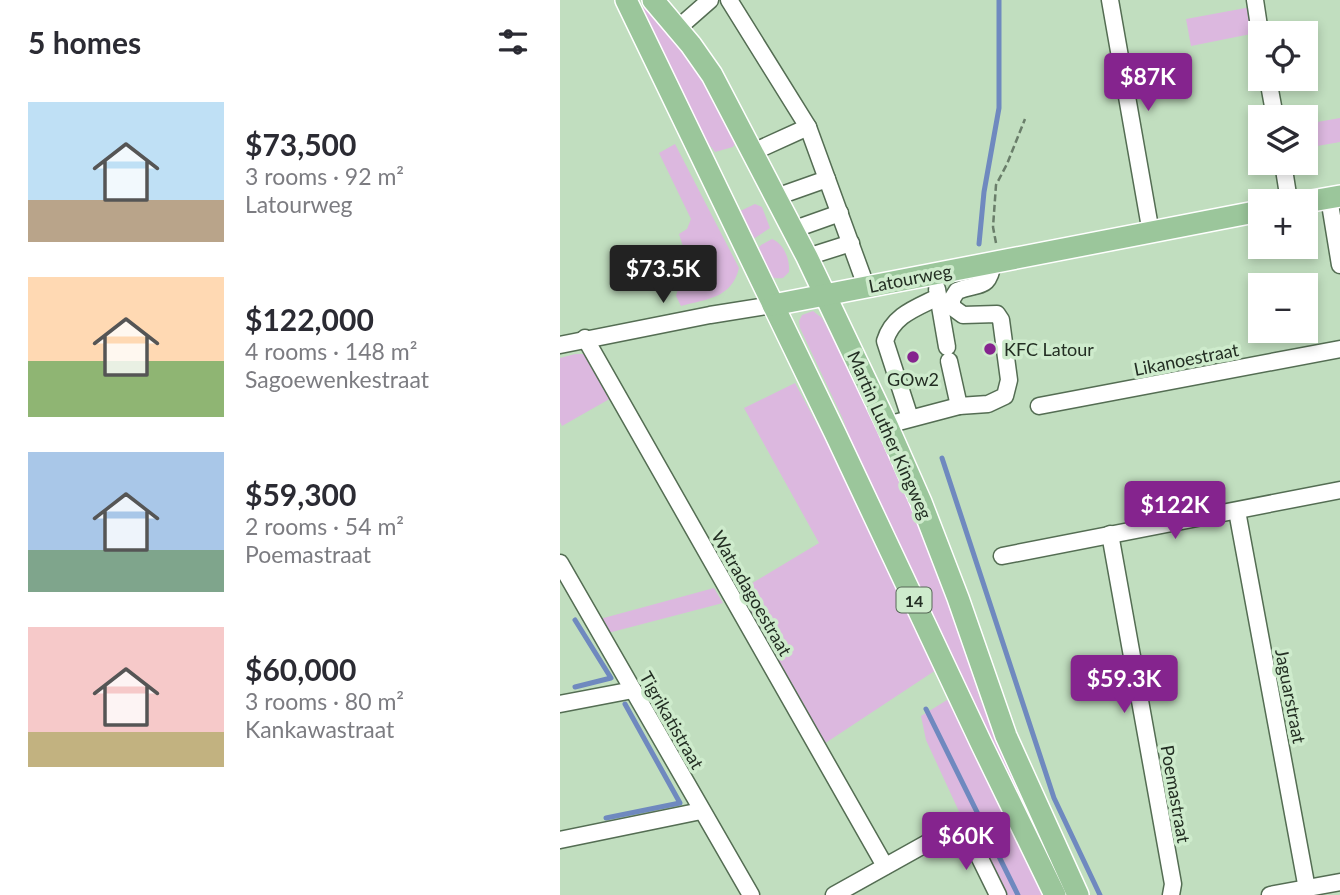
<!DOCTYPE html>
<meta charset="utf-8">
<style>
:root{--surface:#fff;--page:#f2f2f3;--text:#2b2b33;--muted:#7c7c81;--accent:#85248e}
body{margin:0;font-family:Lato,sans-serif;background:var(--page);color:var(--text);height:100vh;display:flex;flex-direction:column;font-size:26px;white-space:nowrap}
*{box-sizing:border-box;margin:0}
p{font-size:23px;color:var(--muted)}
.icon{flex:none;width:38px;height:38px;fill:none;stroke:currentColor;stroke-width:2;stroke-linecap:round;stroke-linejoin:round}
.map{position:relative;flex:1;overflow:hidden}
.drawer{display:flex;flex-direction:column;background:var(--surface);width:560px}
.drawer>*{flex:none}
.controls{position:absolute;left:688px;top:21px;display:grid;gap:14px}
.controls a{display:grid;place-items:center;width:70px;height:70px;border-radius:0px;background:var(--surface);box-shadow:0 4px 10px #0003;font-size:35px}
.price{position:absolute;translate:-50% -60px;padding:0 16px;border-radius:7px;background:var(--accent);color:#fff;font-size:23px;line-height:46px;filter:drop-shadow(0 2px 4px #0008)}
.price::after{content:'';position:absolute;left:50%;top:42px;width:21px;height:16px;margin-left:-10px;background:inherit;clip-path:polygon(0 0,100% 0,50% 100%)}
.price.on{background:#222;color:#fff}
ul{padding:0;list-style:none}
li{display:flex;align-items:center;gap:21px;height:175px;padding:0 28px}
li span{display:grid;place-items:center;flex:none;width:196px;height:140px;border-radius:0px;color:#555}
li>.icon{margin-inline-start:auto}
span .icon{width:84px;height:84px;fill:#fffc;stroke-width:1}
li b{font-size:30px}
h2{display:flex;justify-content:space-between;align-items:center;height:84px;padding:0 28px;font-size:30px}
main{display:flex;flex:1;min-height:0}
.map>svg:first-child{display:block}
.green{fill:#dcb8df}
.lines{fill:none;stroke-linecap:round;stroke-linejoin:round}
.stream{stroke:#6f89bf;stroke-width:5}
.minor-casing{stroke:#546d53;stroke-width:19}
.major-casing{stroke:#fff;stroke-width:24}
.path{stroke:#6a7e6a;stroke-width:2.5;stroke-dasharray:7 3.5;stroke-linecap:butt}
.minor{stroke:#fff;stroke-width:16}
.major{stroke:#9bc69b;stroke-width:21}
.poi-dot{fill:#85248e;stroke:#ceebcc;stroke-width:2.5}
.labels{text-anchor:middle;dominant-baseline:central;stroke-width:7;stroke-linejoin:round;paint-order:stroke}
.shield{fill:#ceebcc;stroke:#566756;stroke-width:2}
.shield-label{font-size:16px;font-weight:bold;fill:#232e23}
.street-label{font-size:18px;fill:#232e23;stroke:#ceebcc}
.poi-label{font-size:18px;fill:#232e23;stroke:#ceebcc;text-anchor:start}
</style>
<main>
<section class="drawer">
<h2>5 homes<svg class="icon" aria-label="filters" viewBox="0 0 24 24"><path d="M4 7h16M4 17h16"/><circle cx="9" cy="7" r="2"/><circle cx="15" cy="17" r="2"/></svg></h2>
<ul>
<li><span style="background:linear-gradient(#bfe0f5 70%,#b9a48a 0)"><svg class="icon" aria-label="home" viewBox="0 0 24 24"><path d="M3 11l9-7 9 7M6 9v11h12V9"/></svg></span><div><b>$73,500</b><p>3 rooms · 92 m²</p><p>Latourweg</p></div></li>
<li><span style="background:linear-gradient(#ffd9b3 60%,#8fb573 0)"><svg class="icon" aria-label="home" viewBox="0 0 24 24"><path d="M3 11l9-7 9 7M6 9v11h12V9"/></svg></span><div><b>$122,000</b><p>4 rooms · 148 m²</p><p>Sagoewenkestraat</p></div></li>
<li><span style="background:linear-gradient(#a9c7e8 70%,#7fa58c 0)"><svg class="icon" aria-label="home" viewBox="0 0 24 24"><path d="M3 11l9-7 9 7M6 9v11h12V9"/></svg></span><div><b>$59,300</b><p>2 rooms · 54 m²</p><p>Poemastraat</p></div></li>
<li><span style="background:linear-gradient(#f6c9c9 75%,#c2b280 0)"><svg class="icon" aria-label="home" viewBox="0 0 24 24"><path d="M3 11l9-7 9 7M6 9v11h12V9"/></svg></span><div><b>$60,000</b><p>3 rooms · 80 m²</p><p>Kankawastraat</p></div></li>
</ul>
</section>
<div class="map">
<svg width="780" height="895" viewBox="0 0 780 895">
<rect width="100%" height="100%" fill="#c1debf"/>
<g class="green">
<path d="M86,6L136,64L176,142L173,147L155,152C152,146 146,144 143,138C138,129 140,127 131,118L81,9Z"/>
<path d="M691,7L696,33L631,46L626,19Z"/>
<path d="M780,118V142L746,148V124Z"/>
<path d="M115,144L179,268C172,298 147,299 121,306L116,296L127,259L119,234L127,229L131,219L99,153Z"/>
<path d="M195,204L202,207L210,228L195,238L191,237L178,212Z"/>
<path d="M212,239C224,244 230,259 229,272L223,278C205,281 203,264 197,250L201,245Z"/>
<path d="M253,311L262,318L282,355L349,496L382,578L420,699L513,895H502L303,475L283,419L240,328L239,321L242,315Z"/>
<path d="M15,354H25L30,358L53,397L2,426L0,422V358Z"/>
<path d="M235,383L304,512L379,668L264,744L179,591L259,543L184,408Z"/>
<path d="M154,588L163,603L48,633L40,619Z"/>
<path d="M387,700L394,704L463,851L482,895H445L411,825L402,818L366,740L361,716Z"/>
</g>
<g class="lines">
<g class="stream">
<path d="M419,244L424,192L439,108V0"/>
<path d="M382,458L494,798L540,895"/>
<path d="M15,620L51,678L15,687"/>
<path d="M366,709L458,895"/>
<path d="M46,818L120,803L65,704"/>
</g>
<g class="minor-casing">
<g id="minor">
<path d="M169,0L248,127L306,286"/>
<path d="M550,0L591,233"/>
<path d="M695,0L700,33"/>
<path d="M117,29L150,0"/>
<path d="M708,79L715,117"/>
<path d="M193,152L248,127"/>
<path d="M723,163L729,201"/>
<path d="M216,197L267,179"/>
<path d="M769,198L780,265"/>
<path d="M232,230L280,213"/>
<path d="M247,257L291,243"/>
<path d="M377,289L387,347"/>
<path d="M25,338L325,866"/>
<path d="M0,345L150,315L213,305"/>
<path d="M389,361L399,406"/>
<path d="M479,406L780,349"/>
<path d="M350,418L325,341C333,315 356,308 378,297"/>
<path d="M327,425L399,406L428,404L445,396L449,380L441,320L437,314L403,315L392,307V299L397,291C419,282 429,291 433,262"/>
<path d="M677,511L747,889"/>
<path d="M550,534L613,884L611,895"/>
<path d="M442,556L780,490"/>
<path d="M0,563L191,895"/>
<path d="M0,704L73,690"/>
<path d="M0,840L141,811"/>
<path d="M274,895L387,832L401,828L409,836L438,895"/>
<path d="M710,895L780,882"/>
</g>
</g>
<g class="major-casing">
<g id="major">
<path d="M66,0L275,433L422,745L495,895"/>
<path d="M93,0L131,45L152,75L247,257L327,425L361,502L398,598L446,736L518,895"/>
<path d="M746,202L780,196"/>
<path d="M213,305L700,211"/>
</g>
</g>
<path class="path" d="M436,243L433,227L436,185L447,164L465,119"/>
<use href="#minor" class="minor"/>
<use href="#major" class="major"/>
</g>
<g class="poi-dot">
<circle cx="430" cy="349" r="7"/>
<circle cx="353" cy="357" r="7"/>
</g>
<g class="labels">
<rect class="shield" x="336.5" y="587.5" width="35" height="25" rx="5"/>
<g class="shield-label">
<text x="354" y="600">14</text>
</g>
<g class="street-label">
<text transform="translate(350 278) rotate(-11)">Latourweg</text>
<text transform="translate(626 359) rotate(-11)">Likanoestraat</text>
<text transform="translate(330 435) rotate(66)">Martin Luther Kingweg</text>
<text transform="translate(192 593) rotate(60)">Watradagoestraat</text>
<text transform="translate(731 696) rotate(79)">Jaguarstraat</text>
<text transform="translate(112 720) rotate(60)">Tigrikatistraat</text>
<text transform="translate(616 794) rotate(80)">Poemastraat</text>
</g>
<g class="poi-label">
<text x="444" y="349">KFC Latour</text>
<text x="353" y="379" text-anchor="middle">GOw2</text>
</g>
</g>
</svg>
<div class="controls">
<a><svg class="icon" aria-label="locate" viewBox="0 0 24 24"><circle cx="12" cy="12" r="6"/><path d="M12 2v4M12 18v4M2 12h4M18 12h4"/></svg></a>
<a><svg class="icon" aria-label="layers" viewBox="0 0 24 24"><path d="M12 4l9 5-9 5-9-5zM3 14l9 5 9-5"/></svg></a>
<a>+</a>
<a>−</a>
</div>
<b class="price" style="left:588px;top:113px">$87K</b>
<b class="price on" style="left:103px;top:305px">$73.5K</b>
<b class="price" style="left:615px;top:541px">$122K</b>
<b class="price" style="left:564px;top:715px">$59.3K</b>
<b class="price" style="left:406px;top:872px">$60K</b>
</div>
</main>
